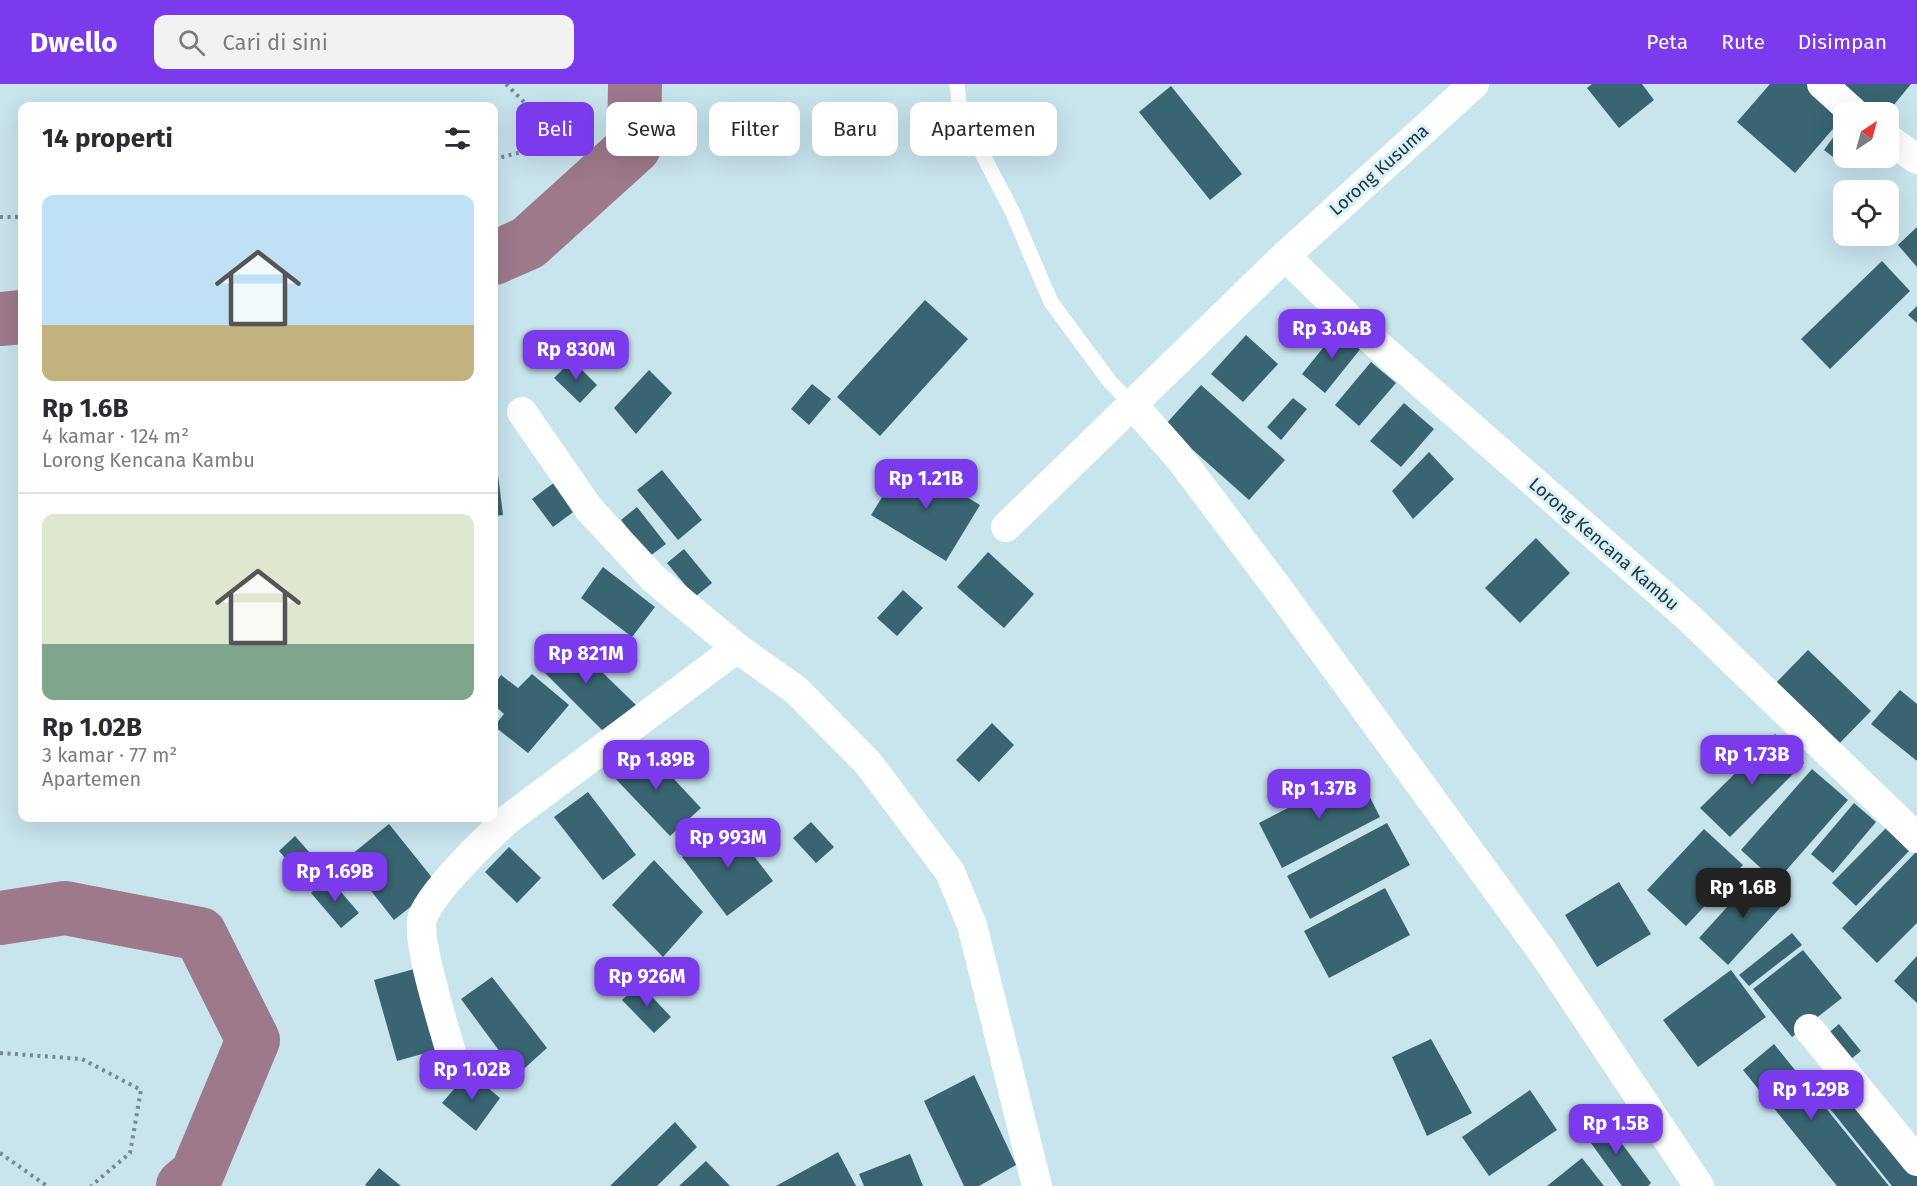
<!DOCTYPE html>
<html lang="id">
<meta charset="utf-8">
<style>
:root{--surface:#fff;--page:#f2f2f3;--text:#2b2b33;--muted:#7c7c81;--line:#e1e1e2;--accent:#7c3aed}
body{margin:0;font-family:"Fira Sans",sans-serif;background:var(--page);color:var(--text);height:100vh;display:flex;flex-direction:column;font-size:22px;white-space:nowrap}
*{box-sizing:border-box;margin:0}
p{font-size:20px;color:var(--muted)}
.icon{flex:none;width:33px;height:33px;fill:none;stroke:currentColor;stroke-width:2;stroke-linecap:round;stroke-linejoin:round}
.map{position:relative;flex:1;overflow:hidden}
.drawer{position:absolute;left:18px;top:18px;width:480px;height:720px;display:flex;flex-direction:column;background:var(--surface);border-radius:12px;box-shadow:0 6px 24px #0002}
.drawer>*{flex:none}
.guide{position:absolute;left:516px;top:18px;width:570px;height:54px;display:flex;gap:12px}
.needle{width:39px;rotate:36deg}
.fabs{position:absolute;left:1833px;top:18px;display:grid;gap:12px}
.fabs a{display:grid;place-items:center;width:66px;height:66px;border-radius:12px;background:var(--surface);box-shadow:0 6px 24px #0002;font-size:30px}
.price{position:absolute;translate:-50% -51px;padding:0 14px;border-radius:12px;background:var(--accent);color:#fff;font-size:20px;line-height:39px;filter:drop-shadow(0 2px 3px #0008)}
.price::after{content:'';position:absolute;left:50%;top:36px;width:18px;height:14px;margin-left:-9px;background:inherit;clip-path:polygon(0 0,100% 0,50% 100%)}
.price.current{background:#222;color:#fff}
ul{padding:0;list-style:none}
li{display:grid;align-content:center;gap:12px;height:318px;padding:0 24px}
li+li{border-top:2px solid var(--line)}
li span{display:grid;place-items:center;height:186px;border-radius:12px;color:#555}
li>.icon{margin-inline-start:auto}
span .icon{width:108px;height:108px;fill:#fffc;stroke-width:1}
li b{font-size:26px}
h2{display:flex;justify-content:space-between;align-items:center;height:72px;padding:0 24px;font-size:26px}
.chip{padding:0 21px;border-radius:12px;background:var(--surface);box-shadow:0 6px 24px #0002;font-size:21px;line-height:54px}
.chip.current{background:var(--accent);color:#fff}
header{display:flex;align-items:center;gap:36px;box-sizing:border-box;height:84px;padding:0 30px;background:var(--accent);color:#fff}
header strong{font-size:28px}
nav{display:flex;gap:33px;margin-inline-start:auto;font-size:21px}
.search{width:420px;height:54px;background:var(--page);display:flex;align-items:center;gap:15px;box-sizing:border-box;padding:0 21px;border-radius:12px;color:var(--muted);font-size:22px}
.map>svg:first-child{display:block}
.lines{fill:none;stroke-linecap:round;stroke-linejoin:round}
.river{stroke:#9d798b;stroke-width:54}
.building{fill:#396471}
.path{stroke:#768a90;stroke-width:4;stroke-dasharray:3 4.5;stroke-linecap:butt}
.lane{stroke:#fff;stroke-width:15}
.street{stroke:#fff;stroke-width:30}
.labels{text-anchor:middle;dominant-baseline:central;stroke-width:6;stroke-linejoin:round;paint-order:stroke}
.street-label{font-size:18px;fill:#283337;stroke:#d5f2fa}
</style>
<header>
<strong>Dwello</strong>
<div class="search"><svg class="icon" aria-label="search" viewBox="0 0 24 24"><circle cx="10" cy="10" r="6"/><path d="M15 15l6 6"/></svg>Cari di sini</div>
<nav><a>Peta</a><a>Rute</a><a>Disimpan</a></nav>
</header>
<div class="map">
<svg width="1917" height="1102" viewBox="0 0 1917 1102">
<rect width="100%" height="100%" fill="#c8e4ed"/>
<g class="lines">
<g class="river">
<path d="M494,174L528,159L634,63L635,0"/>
<path d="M0,235L22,233"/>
<path d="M0,834L65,824L200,850L253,956L197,1090L183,1102"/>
</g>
</g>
<g class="building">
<path d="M1592,0H1642L1654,16L1619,44L1587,4Z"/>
<path d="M1770,0H1807L1844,32L1795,89L1737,38Z"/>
<path d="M1839,0H1911L1888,28H1873Z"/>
<path d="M1171,2L1242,90L1210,116L1139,28Z"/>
<path d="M1840,44L1844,46V67L1837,76L1824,66Z"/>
<path d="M1917,143V183L1898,161Z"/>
<path d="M1882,177L1910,207L1830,285L1801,255Z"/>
<path d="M925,216L968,255L880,352L837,313Z"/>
<path d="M1917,222V239L1908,231Z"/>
<path d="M1339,244L1362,263L1325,309L1302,290Z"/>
<path d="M1246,251L1278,280L1243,318L1211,290Z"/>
<path d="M572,276L597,301L580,319L554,294Z"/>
<path d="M1371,278L1396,299L1359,342L1335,321Z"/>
<path d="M649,286L672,309L636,350L614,324Z"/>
<path d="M812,300L831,315L809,341L791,325Z"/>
<path d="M1201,301L1285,376L1249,416L1165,341Z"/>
<path d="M1293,314L1307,325L1281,356L1267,343Z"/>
<path d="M1404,319L1434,345L1401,383L1370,357Z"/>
<path d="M1429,368L1454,395L1413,435L1392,407Z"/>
<path d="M494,374H496L503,431L494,432Z"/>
<path d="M905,376L980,421L946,477L871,431Z"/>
<path d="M662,386L702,436L678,456L637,406Z"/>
<path d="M555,398L576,426L553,443L532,415Z"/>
<path d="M637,423L666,460L650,472L621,436Z"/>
<path d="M1536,454L1570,489L1520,539L1485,504Z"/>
<path d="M684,465L712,499L695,513L667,479Z"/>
<path d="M988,468L1034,510L1004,544L957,503Z"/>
<path d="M603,483L655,523L632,553L581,514Z"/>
<path d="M903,506L923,524L897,552L877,534Z"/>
<path d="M565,552L636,621L607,651L537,581Z"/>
<path d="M1808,566L1871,627L1834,665L1771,604Z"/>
<path d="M532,590L569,621L528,669L494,642L504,630L494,621V601L501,591L518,604Z"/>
<path d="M1900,606L1917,620V677L1871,640Z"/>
<path d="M992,639L1014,661L979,698L956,676Z"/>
<path d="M1775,650L1804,679L1730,753L1700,724Z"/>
<path d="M643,662L701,724L670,752L612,691Z"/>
<path d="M1812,685L1848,716L1776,798L1741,766Z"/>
<path d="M1357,688L1380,733L1282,784L1259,739Z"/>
<path d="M588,708L636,771L603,796L554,733Z"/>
<path d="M1854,719L1876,738L1833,789L1811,770Z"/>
<path d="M728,738L773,797L727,832L682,773Z"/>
<path d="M811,738L834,763L816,779L793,754Z"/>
<path d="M1387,739L1410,781L1310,835L1287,792Z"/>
<path d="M389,740L438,801L394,836L346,775Z"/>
<path d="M1886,744L1909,767L1856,822L1832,799Z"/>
<path d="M1704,745L1743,781L1686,842L1647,806Z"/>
<path d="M295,752L317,777L301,792L279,767Z"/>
<path d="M509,763L541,794L517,819L485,788Z"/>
<path d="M1917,767V839L1877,879L1842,844Z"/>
<path d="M654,776L703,828L663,873L612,821Z"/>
<path d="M1758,789L1787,816L1728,881L1699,854Z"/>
<path d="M329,794L359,829L341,844L311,809Z"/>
<path d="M1619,798L1651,850L1597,883L1565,831Z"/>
<path d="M1385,804L1410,851L1329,894L1304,847Z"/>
<path d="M1792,849L1802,861L1749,902L1739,891Z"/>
<path d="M1803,866L1842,914L1792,953L1753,905Z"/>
<path d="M1917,872V919L1894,897Z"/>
<path d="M418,884L440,965L397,977L374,896Z"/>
<path d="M1731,886L1766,933L1698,983L1663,936Z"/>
<path d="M492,893L547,964L517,991L461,915Z"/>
<path d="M640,900L671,933L654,949L622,916Z"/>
<path d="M1839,940L1861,967L1846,979L1825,952Z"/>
<path d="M1431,955L1472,1029L1427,1052L1392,973Z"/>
<path d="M1774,960L1889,1102H1837L1743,986Z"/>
<path d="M469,988L500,1014L476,1047L442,1019Z"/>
<path d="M974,991L1016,1081L979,1102H964L924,1017Z"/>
<path d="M1841,992L1917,1087V1102H1892L1819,1011Z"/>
<path d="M1530,1006L1557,1046L1489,1092L1462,1053Z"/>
<path d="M1603,1034L1651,1099L1648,1102H1622L1583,1048Z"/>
<path d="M675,1038L697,1063L657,1102H610Z"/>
<path d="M838,1068L856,1102H776Z"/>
<path d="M910,1070L923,1102H864L859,1090Z"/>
<path d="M1582,1074L1604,1102H1547Z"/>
<path d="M706,1077L730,1102H679Z"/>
<path d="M379,1084L401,1102H367L365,1101Z"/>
</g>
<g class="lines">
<g class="path">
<path d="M494,75L522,68L540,34L506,0"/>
<path d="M0,133H22"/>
<path d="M0,969L82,975L141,1006L130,1069L91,1102"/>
<path d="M0,1069L47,1102"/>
</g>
<path class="lane" d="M957,0L960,27L1012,127L1051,218L1110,298L1132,320"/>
<g class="street">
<path d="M1822,0L1853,28"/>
<path d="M1888,55L1917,75"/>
<path d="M1285,172L1365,250L1688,533L1917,754"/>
<path d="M1132,320L1178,372L1279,506L1544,870L1699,1102"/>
<path d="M522,328L589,425L654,495L737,564"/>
<path d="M1006,443L1285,172L1474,0"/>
<path d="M1809,945L1917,1077"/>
<path d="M455,983C448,955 414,854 423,832C434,805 485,756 507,736L737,564L796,606L868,679L950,788L972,841L1037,1102"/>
</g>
</g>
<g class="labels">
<g class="street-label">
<text transform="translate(1379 86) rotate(-42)">Lorong Kusuma</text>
<text transform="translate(1604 460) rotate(41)">Lorong Kencana Kambu</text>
</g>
</g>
</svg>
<div class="fabs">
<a><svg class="needle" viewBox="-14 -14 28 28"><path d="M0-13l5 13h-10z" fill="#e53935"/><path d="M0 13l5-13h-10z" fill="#7c7c81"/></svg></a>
<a><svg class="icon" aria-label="locate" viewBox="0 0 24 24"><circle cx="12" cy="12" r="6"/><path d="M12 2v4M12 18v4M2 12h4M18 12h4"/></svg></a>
</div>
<b class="price" style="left:1332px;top:276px">Rp 3.04B</b>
<b class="price" style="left:576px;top:297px">Rp 830M</b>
<b class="price" style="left:926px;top:426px">Rp 1.21B</b>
<b class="price" style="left:586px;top:601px">Rp 821M</b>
<b class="price" style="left:1752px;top:702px">Rp 1.73B</b>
<b class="price" style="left:656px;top:707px">Rp 1.89B</b>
<b class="price" style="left:1319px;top:736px">Rp 1.37B</b>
<b class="price" style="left:728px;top:785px">Rp 993M</b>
<b class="price" style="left:335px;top:819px">Rp 1.69B</b>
<b class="price current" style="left:1743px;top:835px">Rp 1.6B</b>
<b class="price" style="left:647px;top:924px">Rp 926M</b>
<b class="price" style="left:472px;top:1017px">Rp 1.02B</b>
<b class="price" style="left:1811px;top:1037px">Rp 1.29B</b>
<b class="price" style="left:1616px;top:1071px">Rp 1.5B</b>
<div class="guide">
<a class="chip current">Beli</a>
<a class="chip">Sewa</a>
<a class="chip">Filter</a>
<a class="chip">Baru</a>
<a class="chip">Apartemen</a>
</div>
<section class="drawer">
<h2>14 properti<svg class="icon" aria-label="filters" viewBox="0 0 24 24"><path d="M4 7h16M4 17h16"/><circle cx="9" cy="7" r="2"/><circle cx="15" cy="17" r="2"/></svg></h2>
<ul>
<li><span style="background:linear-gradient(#bfe0f5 70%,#c2b280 0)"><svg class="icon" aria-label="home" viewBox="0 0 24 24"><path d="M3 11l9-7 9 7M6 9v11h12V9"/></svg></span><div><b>Rp 1.6B</b><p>4 kamar · 124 m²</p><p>Lorong Kencana Kambu</p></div></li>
<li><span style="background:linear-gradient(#dfe7d0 70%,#7fa58c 0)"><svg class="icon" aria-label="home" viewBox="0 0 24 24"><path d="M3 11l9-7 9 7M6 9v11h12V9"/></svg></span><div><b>Rp 1.02B</b><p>3 kamar · 77 m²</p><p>Apartemen</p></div></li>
</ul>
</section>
</div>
